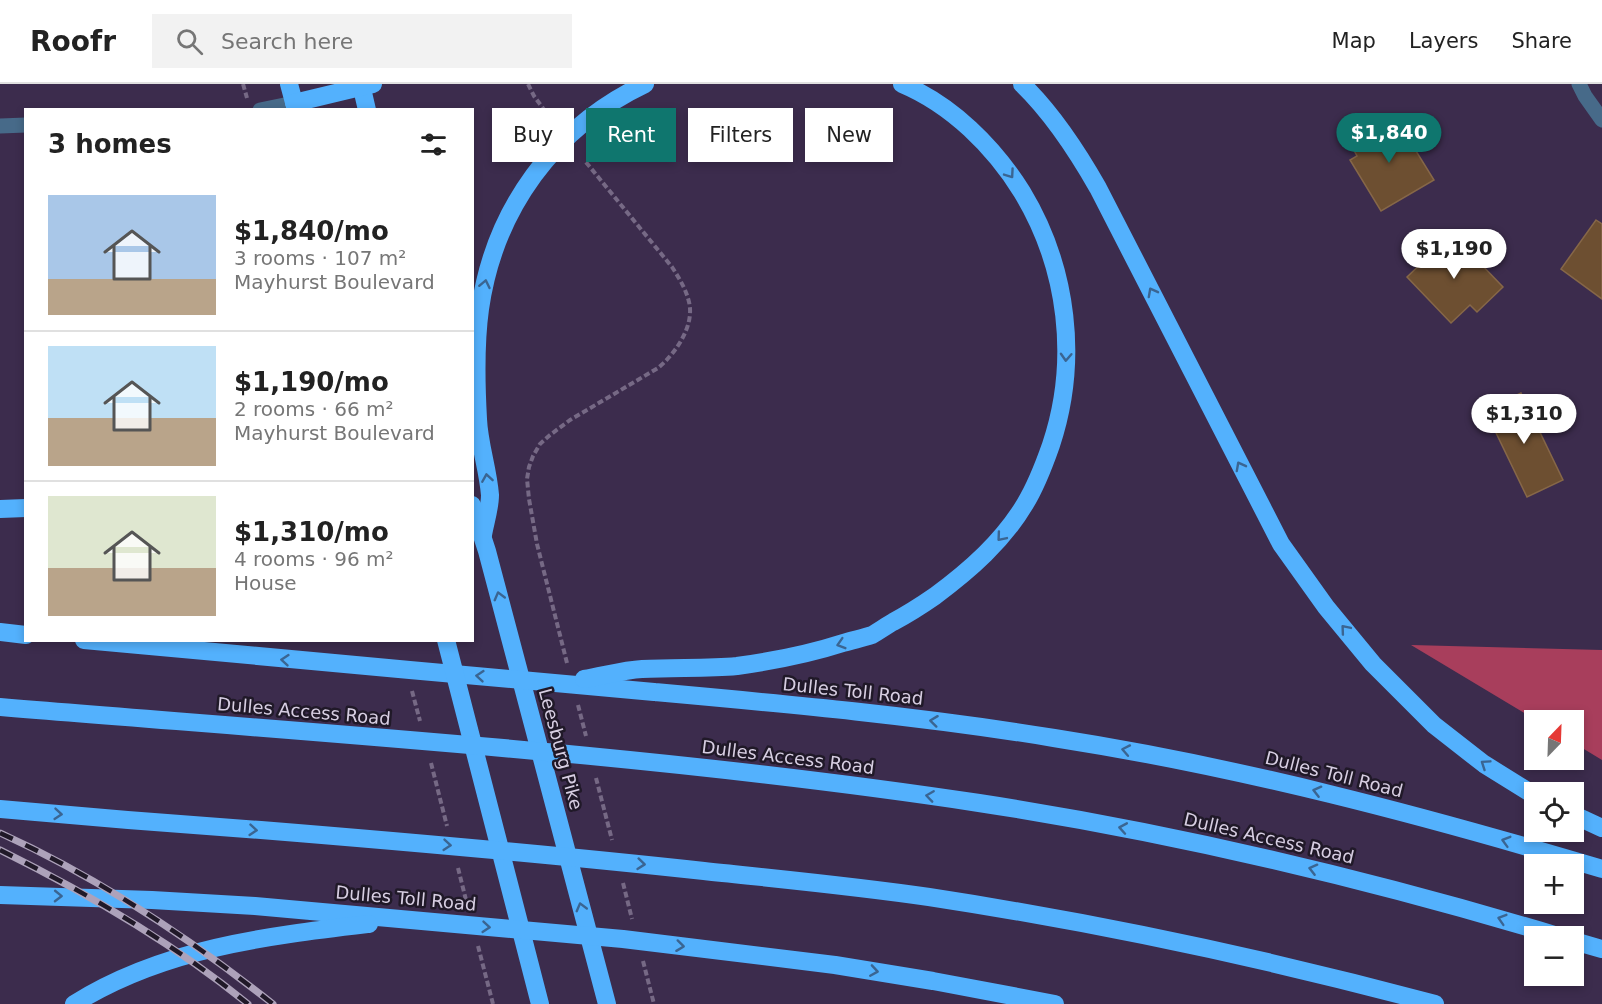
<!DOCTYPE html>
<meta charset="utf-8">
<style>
:root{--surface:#fff;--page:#f2f2f2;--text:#222;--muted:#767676;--line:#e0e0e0;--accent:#0f766e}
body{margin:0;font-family:"DejaVu Sans",sans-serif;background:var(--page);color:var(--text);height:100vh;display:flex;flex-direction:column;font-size:22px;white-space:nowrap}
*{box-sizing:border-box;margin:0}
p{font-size:20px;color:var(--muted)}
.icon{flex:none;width:33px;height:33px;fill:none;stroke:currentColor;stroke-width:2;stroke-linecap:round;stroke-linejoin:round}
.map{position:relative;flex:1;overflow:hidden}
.details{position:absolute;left:24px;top:24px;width:450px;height:534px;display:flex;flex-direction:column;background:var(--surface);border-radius:0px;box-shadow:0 3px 9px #0003}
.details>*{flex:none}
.top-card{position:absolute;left:492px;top:24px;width:570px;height:54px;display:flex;gap:12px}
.needle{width:39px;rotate:23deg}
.tools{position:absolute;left:1524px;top:626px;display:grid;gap:12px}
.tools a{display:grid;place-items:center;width:60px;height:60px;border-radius:0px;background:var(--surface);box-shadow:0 3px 9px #0003;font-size:30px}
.price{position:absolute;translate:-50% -51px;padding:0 14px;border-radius:21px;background:#fff;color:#222;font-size:20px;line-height:39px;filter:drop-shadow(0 2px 3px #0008)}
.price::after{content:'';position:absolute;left:50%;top:36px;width:18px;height:14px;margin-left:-9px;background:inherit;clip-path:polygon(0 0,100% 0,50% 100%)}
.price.on{background:var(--accent);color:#fff}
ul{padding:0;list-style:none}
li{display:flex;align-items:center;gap:18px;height:150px;padding:0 24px}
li+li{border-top:2px solid var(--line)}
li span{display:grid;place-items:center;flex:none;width:168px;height:120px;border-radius:0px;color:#555}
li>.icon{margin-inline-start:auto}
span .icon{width:72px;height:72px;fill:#fffc;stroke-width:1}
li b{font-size:26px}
h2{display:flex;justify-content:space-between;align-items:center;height:72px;padding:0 24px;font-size:26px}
.tag{padding:0 21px;border-radius:0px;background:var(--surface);box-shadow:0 3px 9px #0003;font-size:21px;line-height:54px}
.tag.on{background:var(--accent);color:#fff}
header{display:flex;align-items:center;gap:36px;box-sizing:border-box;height:84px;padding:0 30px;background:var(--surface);border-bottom:2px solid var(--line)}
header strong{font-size:28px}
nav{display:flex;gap:33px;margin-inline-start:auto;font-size:21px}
.search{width:420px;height:54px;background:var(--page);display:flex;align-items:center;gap:15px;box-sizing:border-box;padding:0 21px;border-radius:0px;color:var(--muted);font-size:22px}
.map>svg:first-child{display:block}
.forest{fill:#a83e5c}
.building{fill:#6d4f31;stroke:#866748;stroke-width:1.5}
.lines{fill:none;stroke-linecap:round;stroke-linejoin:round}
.path{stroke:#766985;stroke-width:4;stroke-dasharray:6 3;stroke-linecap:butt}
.minor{stroke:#476a89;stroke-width:15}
.highway{stroke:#53b1fd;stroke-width:18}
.rail-casing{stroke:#ada2ba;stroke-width:7}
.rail{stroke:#201928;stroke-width:4.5;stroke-dasharray:14;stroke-linecap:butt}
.oneway{stroke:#3a6592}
.labels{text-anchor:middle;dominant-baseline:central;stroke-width:5;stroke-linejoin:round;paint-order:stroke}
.street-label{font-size:18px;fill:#d7cee2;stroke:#201928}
</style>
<header>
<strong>Roofr</strong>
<div class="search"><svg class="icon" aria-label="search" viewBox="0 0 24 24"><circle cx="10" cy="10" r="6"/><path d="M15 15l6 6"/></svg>Search here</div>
<nav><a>Map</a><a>Layers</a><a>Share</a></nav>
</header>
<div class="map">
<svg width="1602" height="920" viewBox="0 0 1602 920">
<rect width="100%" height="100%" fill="#3c2c4d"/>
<path class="forest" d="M1411,561L1602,566V676L1574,659V636H1536Z"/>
<g class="building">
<path d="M1395,33L1434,96L1381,127L1350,76L1357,72L1350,59Z"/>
<path d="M1596,136L1602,140V215L1561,185Z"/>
<path d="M1452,150L1503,203L1477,228L1470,221L1451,239L1407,193Z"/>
<path d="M1521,309L1563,396L1527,413L1485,326Z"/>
</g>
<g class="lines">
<g class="path">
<path d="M243,0L247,14"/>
<path d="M528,0L534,12L553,38"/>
<path d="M567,579L537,460L529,415L527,395L529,383L533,372L540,360L550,351L570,336L658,284C675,270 695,242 689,218C686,205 679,194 672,183L585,77"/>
<path d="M412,607L420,637"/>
<path d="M578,621L586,652"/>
<path d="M431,679L447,742"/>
<path d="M596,694L612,756"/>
<path d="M458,784L467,820"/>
<path d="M623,799L632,835"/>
<path d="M478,862L493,920"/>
<path d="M643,877L654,920"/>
</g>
<g class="minor">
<path d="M1579,0L1585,12L1602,36"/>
<path d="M260,26L294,19"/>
<path d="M0,42L26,41"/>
</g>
<g class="highway">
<path d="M289,0L296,26"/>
<path d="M361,0L367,26"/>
<path d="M1022,0C1053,30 1077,67 1098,104L1281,460L1326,523L1373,580L1434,641L1484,680L1534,711"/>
<path d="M294,19L373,0"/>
<path d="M472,421L487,467L607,920"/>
<path d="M0,425L26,424"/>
<path d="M483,451C485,439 490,424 490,411C488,385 479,360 478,335C476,299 475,261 480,225C494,126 554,43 645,0"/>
<path d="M0,548L26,551"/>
<path d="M84,556C274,575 464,590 654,608C787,620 921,632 1054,654C1240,683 1422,731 1602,785"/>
<path d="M446,556L540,920"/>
<path d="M584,595C603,592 623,586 642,585C674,583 706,585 737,582C773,577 809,570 843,559C853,556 863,554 872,551C879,547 886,542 893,538C908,530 922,521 935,512C970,486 1003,457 1025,420C1036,402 1044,381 1051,361C1079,277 1068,184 1022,108C994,63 952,21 902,0"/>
<path d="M0,623C326,650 654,670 979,719C1175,749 1368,795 1558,852"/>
<path d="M0,725C87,733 174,740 261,746C409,758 557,771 704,787C779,795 854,802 929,813C1099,839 1268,875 1435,920"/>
<path d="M1574,731L1602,744"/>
<path d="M0,811L152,816L255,822L623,855L835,881L933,897L1055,920"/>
<path d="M1574,857L1602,865"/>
<path d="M74,920C163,864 267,852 369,840"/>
</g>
<g class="rail-casing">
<g id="rail">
<path d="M0,749C99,794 188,853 273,920"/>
<path d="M0,766C87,809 172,858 248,920"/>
</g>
</g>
<use href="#rail" class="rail"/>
</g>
<defs><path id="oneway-chevron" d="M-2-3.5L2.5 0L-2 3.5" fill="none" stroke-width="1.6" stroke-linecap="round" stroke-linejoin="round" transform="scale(1.5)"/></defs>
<g class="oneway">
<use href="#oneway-chevron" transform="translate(1010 90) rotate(55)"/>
<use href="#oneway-chevron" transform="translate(485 200) rotate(-78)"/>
<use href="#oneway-chevron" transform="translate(1152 208) rotate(-118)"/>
<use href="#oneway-chevron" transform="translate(1066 273) rotate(93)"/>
<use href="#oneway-chevron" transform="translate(1240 382) rotate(-118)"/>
<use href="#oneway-chevron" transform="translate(487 394) rotate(-99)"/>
<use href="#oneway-chevron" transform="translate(1001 453) rotate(130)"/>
<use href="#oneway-chevron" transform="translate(499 512) rotate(-105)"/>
<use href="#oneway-chevron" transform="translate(1345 545) rotate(-130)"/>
<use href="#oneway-chevron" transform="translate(841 560) rotate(163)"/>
<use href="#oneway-chevron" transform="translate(285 576) rotate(-175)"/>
<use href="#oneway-chevron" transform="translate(480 592) rotate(-175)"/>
<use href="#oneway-chevron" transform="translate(934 637) rotate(-173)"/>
<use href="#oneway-chevron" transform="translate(1126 666) rotate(-169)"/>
<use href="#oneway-chevron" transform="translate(1485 680) rotate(-146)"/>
<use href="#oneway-chevron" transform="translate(1317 707) rotate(-166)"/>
<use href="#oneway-chevron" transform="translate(930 712) rotate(-172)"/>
<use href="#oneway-chevron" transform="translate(58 730) rotate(5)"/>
<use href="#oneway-chevron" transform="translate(1123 744) rotate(-170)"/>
<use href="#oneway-chevron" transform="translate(253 746) rotate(5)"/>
<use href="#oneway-chevron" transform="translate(1506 757) rotate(-164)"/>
<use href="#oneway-chevron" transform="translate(447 761) rotate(5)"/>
<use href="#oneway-chevron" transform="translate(641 780) rotate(6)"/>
<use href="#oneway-chevron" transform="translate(1313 785) rotate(-166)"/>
<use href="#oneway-chevron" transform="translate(58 812) rotate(1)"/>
<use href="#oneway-chevron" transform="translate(581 823) rotate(-105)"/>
<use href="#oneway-chevron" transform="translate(1502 835) rotate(-163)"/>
<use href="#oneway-chevron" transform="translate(486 843) rotate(5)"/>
<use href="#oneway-chevron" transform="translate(680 862) rotate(7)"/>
<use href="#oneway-chevron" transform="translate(874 887) rotate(9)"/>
</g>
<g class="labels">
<g class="street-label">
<text transform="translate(853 607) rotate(6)">Dulles Toll Road</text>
<text transform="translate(304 627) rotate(5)">Dulles Access Road</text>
<text transform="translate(561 665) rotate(75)">Leesburg Pike</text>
<text transform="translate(788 673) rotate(7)">Dulles Access Road</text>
<text transform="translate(1334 690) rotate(14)">Dulles Toll Road</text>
<text transform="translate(1269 754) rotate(13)">Dulles Access Road</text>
<text transform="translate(406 814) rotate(5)">Dulles Toll Road</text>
</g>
</g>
</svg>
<div class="tools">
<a><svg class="needle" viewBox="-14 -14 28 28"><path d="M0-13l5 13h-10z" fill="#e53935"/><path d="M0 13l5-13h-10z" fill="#767676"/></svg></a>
<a><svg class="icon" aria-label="locate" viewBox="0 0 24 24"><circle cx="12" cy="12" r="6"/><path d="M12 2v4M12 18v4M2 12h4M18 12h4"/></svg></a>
<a>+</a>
<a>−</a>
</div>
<b class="price on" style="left:1389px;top:80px">$1,840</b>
<b class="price" style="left:1454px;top:196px">$1,190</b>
<b class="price" style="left:1524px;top:361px">$1,310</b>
<div class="top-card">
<a class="tag">Buy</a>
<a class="tag on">Rent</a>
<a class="tag">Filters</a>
<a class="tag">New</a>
</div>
<section class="details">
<h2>3 homes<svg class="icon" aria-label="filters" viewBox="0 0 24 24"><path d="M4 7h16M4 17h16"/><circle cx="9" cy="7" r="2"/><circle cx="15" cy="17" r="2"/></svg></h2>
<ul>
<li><span style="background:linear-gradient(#a9c7e8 70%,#b9a48a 0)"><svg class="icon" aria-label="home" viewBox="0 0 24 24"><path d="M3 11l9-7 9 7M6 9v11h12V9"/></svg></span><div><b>$1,840/mo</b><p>3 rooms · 107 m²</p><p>Mayhurst Boulevard</p></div></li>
<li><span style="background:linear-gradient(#bfe0f5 60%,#b9a48a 0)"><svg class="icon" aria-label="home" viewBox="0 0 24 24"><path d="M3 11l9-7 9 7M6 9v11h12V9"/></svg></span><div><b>$1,190/mo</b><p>2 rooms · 66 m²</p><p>Mayhurst Boulevard</p></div></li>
<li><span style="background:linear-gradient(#dfe7d0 60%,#b9a48a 0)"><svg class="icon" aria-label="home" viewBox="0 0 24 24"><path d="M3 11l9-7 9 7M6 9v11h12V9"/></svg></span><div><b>$1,310/mo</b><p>4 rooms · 96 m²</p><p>House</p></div></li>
</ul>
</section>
</div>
